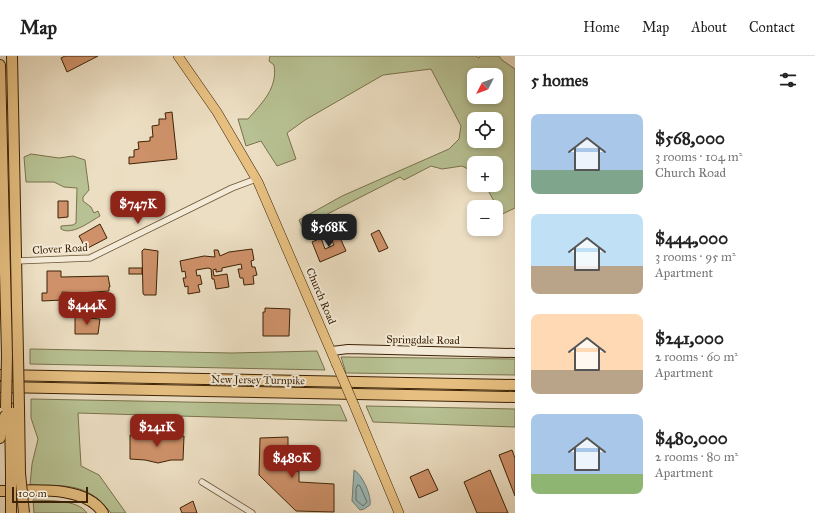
<!DOCTYPE html>
<meta charset="utf-8">
<style>
:root{--surface:#fff;--page:#f6f6f6;--text:#222;--muted:#767676;--line:#e0e0e0;--accent:#8f2418}
body{margin:0;font-family:"IM FELL Great Primer",serif;background:var(--page);color:var(--text);height:100vh;display:flex;flex-direction:column;font-size:15px;white-space:nowrap}
*{box-sizing:border-box;margin:0}
p{font-size:13px;color:var(--muted)}
.icon{flex:none;width:22px;height:22px;fill:none;stroke:currentColor;stroke-width:2;stroke-linecap:round;stroke-linejoin:round}
.map{position:relative;flex:1;overflow:hidden}
.panel{display:flex;flex-direction:column;background:var(--surface);width:300px}
.panel>*{flex:none}
.needle{width:26px;rotate:228deg}
.tools{position:absolute;left:467px;top:12px;display:grid;gap:8px}
.tools a{display:grid;place-items:center;width:36px;height:36px;border-radius:8px;background:var(--surface);box-shadow:0 2px 6px #0003;font-size:20px}
.scale{position:absolute;left:12px;bottom:10px;width:76px;box-sizing:border-box;padding-left:4px;border:2px solid #3d2306;border-top:0;font-size:11px;line-height:14px;white-space:nowrap;color:#3d2306;-webkit-text-stroke:3px #f3ead7;paint-order:stroke}
.price{position:absolute;translate:-50% -34px;padding:0 9px;border-radius:8px;background:var(--accent);color:#fff;font-size:13px;line-height:26px;filter:drop-shadow(0 1px 2px #0008)}
.price::after{content:'';position:absolute;left:50%;top:24px;width:12px;height:9px;margin-left:-6px;background:inherit;clip-path:polygon(0 0,100% 0,50% 100%)}
.price.selected{background:#222;color:#fff}
ul{padding:0;list-style:none}
li{display:flex;align-items:center;gap:12px;height:100px;padding:0 16px}
li span{display:grid;place-items:center;flex:none;width:112px;height:80px;border-radius:8px;color:#555}
li>.icon{margin-inline-start:auto}
span .icon{width:48px;height:48px;fill:#fffc;stroke-width:1}
li b{font-size:17px}
h2{display:flex;justify-content:space-between;align-items:center;height:48px;padding:0 16px;font-size:17px}
header{display:flex;align-items:center;gap:24px;box-sizing:border-box;height:56px;padding:0 20px;background:var(--surface);border-bottom:1px solid var(--line)}
header strong{font-size:19px}
nav{display:flex;gap:22px;margin-inline-start:auto;font-size:14px}
main{display:flex;flex:1;min-height:0}
.map>svg:first-child{display:block}
.green{fill:#b7c193;stroke:#7a724c;fill-rule:evenodd}
.water{fill:#9abbbb;stroke:#757e73}
.lines{fill:none;stroke-linecap:round;stroke-linejoin:round}
.shore{stroke:#6c6f60;stroke-width:1}
.building{fill:#ce9169;stroke:#3d2306}
.street-casing{stroke:#695235;stroke-width:7}
.secondary-casing{stroke:#3d2306;stroke-width:10}
.primary-casing{stroke:#3d2306;stroke-width:10}
.highway-casing{stroke:#3d2306;stroke-width:12}
.street{stroke:#f3ead7;stroke-width:5.5}
.secondary{stroke:#f3ead7;stroke-width:8}
.primary{stroke:#e6bf81;stroke-width:9}
.highway{stroke:#e6bf81;stroke-width:10}
.primary-bridge-casing{stroke:#3d2306;stroke-width:10;stroke-linecap:butt}
.highway-bridge-casing{stroke:#3d2306;stroke-width:12;stroke-linecap:butt}
.primary-bridge{stroke:#e6bf81;stroke-width:9}
.highway-bridge{stroke:#e6bf81;stroke-width:10}
.labels{text-anchor:middle;dominant-baseline:central;stroke-width:4;stroke-linejoin:round;paint-order:stroke}
.street-label{font-size:11px;fill:#3d2306;stroke:#f3ead7}
</style>
<header>
<strong>Map</strong>
<nav><a>Home</a><a>Map</a><a>About</a><a>Contact</a></nav>
</header>
<main>
<div class="map">
<svg width="515" height="457" viewBox="0 0 515 457">
<rect width="100%" height="100%" fill="#ecdec2"/>
<filter id="stains"><feTurbulence type="fractalNoise" baseFrequency=".005" numOctaves="4"/><feColorMatrix values="0 0 0 0 .2 0 0 0 0 .09 0 0 0 0 .02 0 0 0 .5 -.17"/></filter>
<radialGradient id="worn" r=".72"><stop offset=".6" stop-color="#630" stop-opacity="0"/><stop offset="1" stop-color="#630" stop-opacity=".3"/></radialGradient>
<g class="green">
<path d="M270,0H476L479,2L480,0H499L502,4L515,13V152L496,161L494,145L485,129H496V107H474V116L462,110L442,113L431,110L404,124L400,121L302,171L299,164L342,140L449,93L459,83L461,70L431,13L383,19L305,64L287,77L296,103L277,110L261,85L246,90L238,63H248C262,47 278,32 274,9L269,5ZM474,19H496V41H474ZM474,63H496V85H474Z"/>
<path d="M31,98L59,102L73,100L85,104L89,134L83,141V145L91,151L94,157L98,155L100,160C91,165 72,180 61,173V170L73,169L76,167L77,132L64,131L54,126H26L24,101Z"/>
<path d="M30,293L232,297L317,295L325,314L30,308Z"/>
<path d="M341,301L515,303V319L346,317Z"/>
<path d="M31,343L340,349L347,365L78,357L81,410L99,419L126,457H111C87,426 66,430 30,429L32,408L38,383L31,362Z"/>
<path d="M366,350L515,353V371L373,366Z"/>
<path d="M33,444C49,445 77,443 87,457H34Z"/>
</g>
<path class="water" d="M354,414C362,418 372,440 370,449L364,453L360,454L352,445Z"/>
<g class="lines">
<path class="shore" d="M358,429L360,430L367,446L363,450L356,444V433Z"/>
</g>
<g class="building">
<path d="M65,0H98L67,16L61,2Z"/>
<path d="M172,56L177,103L129,108V101H134V94L139,93L138,86L150,85V81H153L152,70L159,69V63H166L165,57Z"/>
<path d="M58,145H68V161L58,162Z"/>
<path d="M100,168L107,182L86,193L79,180Z"/>
<path d="M379,174L388,192L379,196L371,178Z"/>
<path d="M337,175L346,195L320,206L312,186L321,182L325,193L334,189L329,179Z"/>
<path d="M144,193L158,195L156,239H144L143,237L142,195Z"/>
<path d="M252,193L254,204L251,205L252,211H255L257,219L253,220L254,228L244,229L243,222H240L238,213H242L241,208L222,212V215L216,216V213L213,214L214,220L227,218L229,231L216,233L214,223H212L211,213L208,212L196,214L197,220L200,219L202,228L198,229L200,236L188,238V230L185,231L183,222H186L185,215L182,216L180,205L204,200L215,201L214,194H218L220,200L229,196Z"/>
<rect x="129" y="212" width="13" height="6"/>
<path d="M47,215H61V221L108,220L110,231H109V235L79,237L62,236V244L42,245V237H47Z"/>
<path d="M265,252L290,253L289,280H263V256H265Z"/>
<path d="M75,261L100,263L98,278H75Z"/>
<path d="M130,379L184,380L183,404H171L158,407L145,404L130,403Z"/>
<path d="M288,381V415H299V426L334,428V456L296,455L259,419L260,382Z"/>
<path d="M512,394L515,402V440L499,399Z"/>
<path d="M428,413L438,434L419,442L410,421Z"/>
<path d="M490,414L508,457H477L464,426Z"/>
<path d="M193,445L197,457H182L180,452Z"/>
</g>
<g class="lines">
<g class="street-casing">
<g id="street">
<path d="M16,205L90,202L232,132L256,123"/>
<path d="M202,426L252,457"/>
</g>
</g>
<g class="secondary-casing">
<path id="secondary" d="M332,295L348,293L515,297"/>
</g>
<g class="primary-casing">
<g id="primary">
<path d="M178,0L217,56L258,126L336,307"/>
<path d="M354,349L399,457"/>
</g>
</g>
<g class="highway-casing">
<g id="highway">
<path d="M12,0L18,299"/>
<path d="M0,9L7,299"/>
<path d="M0,319L515,329"/>
<path d="M0,331L515,341"/>
<path d="M10,352L11,417"/>
<path d="M19,352L20,417"/>
<path d="M0,382L5,360"/>
<path d="M0,435C30,435 85,428 103,457"/>
</g>
</g>
<use href="#street" class="street"/>
<use href="#secondary" class="secondary"/>
<use href="#primary" class="primary"/>
<use href="#highway" class="highway"/>
<g class="primary-bridge-casing">
<path id="primary-bridge" d="M336,307L354,349"/>
</g>
<g class="highway-bridge-casing">
<g id="highway-bridge">
<path d="M18,299L19,352"/>
<path d="M6,352L7,299"/>
<path d="M11,417V457"/>
<path d="M20,417L24,457"/>
</g>
</g>
<use href="#primary-bridge" class="primary-bridge"/>
<use href="#highway-bridge" class="highway-bridge"/>
</g>
<g class="labels">
<g class="street-label">
<text transform="translate(60 193) rotate(-3)">Clover Road</text>
<text transform="translate(321 240) rotate(67)">Church Road</text>
<text transform="translate(423 284) rotate(1)">Springdale Road</text>
<text transform="translate(258 324) rotate(1)">New Jersey Turnpike</text>
</g>
</g>
<rect width="100%" height="100%" filter="url(#stains)"/>
<rect width="100%" height="100%" fill="url(#worn)"/>
</svg>
<div class="tools">
<a><svg class="needle" viewBox="-14 -14 28 28"><path d="M0-13l5 13h-10z" fill="#e53935"/><path d="M0 13l5-13h-10z" fill="#767676"/></svg></a>
<a><svg class="icon" aria-label="locate" viewBox="0 0 24 24"><circle cx="12" cy="12" r="6"/><path d="M12 2v4M12 18v4M2 12h4M18 12h4"/></svg></a>
<a>+</a>
<a>−</a>
</div>
<div class="scale">100 m</div>
<b class="price" style="left:138px;top:169px">$747K</b>
<b class="price selected" style="left:329px;top:192px">$568K</b>
<b class="price" style="left:87px;top:270px">$444K</b>
<b class="price" style="left:157px;top:392px">$241K</b>
<b class="price" style="left:292px;top:423px">$480K</b>
</div>
<section class="panel">
<h2>5 homes<svg class="icon" aria-label="filters" viewBox="0 0 24 24"><path d="M4 7h16M4 17h16"/><circle cx="9" cy="7" r="2"/><circle cx="15" cy="17" r="2"/></svg></h2>
<ul>
<li><span style="background:linear-gradient(#a9c7e8 70%,#7fa58c 0)"><svg class="icon" aria-label="home" viewBox="0 0 24 24"><path d="M3 11l9-7 9 7M6 9v11h12V9"/></svg></span><div><b>$568,000</b><p>3 rooms · 104 m²</p><p>Church Road</p></div></li>
<li><span style="background:linear-gradient(#bfe0f5 65%,#b9a48a 0)"><svg class="icon" aria-label="home" viewBox="0 0 24 24"><path d="M3 11l9-7 9 7M6 9v11h12V9"/></svg></span><div><b>$444,000</b><p>3 rooms · 95 m²</p><p>Apartment</p></div></li>
<li><span style="background:linear-gradient(#ffd9b3 70%,#b9a48a 0)"><svg class="icon" aria-label="home" viewBox="0 0 24 24"><path d="M3 11l9-7 9 7M6 9v11h12V9"/></svg></span><div><b>$241,000</b><p>2 rooms · 60 m²</p><p>Apartment</p></div></li>
<li><span style="background:linear-gradient(#a9c7e8 75%,#8fb573 0)"><svg class="icon" aria-label="home" viewBox="0 0 24 24"><path d="M3 11l9-7 9 7M6 9v11h12V9"/></svg></span><div><b>$480,000</b><p>2 rooms · 80 m²</p><p>Apartment</p></div></li>
</ul>
</section>
</main>
